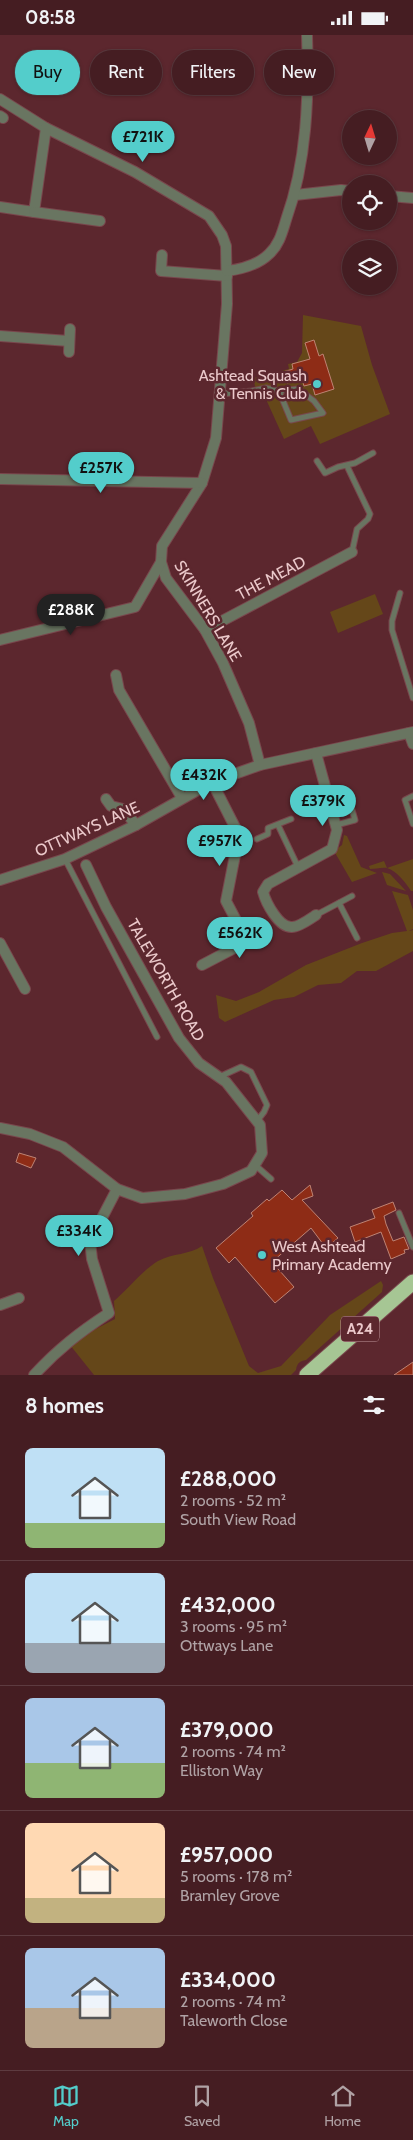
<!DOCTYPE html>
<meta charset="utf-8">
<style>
:root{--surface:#451d22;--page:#4f2a2f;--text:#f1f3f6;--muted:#b0a2a5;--line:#5d3b40;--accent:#53cdcb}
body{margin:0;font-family:Cabin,sans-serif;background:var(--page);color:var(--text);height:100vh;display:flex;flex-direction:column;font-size:19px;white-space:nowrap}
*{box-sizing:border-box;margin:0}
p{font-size:16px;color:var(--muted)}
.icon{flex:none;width:28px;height:28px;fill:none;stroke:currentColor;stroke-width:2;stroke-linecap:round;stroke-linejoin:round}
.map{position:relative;height:1340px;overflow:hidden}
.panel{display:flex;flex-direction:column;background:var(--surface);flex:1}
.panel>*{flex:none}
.banner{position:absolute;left:15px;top:15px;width:384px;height:45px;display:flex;gap:10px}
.needle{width:32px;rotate:4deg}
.buttons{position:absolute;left:342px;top:75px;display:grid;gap:10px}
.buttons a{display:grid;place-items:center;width:55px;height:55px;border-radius:50%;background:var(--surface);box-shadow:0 1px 4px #0004,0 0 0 1px var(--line);font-size:25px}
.price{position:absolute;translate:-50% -42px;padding:0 11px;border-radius:18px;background:var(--accent);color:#111;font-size:16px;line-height:32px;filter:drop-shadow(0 1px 2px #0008)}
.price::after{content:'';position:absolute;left:50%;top:30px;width:15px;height:11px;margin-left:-8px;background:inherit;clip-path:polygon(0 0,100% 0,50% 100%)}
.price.on{background:#222;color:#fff}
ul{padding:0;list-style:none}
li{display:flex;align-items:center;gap:15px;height:125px;padding:0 25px}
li+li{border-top:1px solid var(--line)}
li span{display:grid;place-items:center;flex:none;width:140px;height:100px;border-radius:8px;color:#555}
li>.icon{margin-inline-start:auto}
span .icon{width:60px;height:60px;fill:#fffc;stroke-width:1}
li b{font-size:21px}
h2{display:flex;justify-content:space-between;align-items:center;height:60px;padding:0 25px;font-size:21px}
.chip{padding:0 18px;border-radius:22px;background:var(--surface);box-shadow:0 1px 4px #0004,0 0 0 1px var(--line);font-size:18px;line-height:45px}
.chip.on{background:var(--accent);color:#111}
.status{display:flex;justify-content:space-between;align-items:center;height:35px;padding:0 25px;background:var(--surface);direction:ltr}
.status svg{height:14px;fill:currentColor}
.menu{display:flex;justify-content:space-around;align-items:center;height:70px;border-top:1px solid var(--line);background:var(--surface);font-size:14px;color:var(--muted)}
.menu a{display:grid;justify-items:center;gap:2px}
.menu .on{color:var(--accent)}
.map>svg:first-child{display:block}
.green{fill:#654719}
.building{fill:#8e2c16;stroke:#be8374}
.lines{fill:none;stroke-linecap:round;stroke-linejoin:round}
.lane-casing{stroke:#79474d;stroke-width:7}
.street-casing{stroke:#79474d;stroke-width:12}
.highway-casing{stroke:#79474d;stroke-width:17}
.lane{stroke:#697561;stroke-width:5}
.street{stroke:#697561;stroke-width:10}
.highway{stroke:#a6c694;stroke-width:15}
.poi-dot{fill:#53cdcb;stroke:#5c272e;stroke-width:2}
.labels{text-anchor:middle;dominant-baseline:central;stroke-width:5;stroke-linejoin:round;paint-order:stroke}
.shield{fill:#5c272e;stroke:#c0989c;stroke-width:1}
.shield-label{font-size:15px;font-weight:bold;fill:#ebc9cb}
.poi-label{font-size:16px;fill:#ebc9cb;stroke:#5c272e;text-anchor:end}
.street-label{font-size:16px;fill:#ebc9cb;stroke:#5c272e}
</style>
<div class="status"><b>08:58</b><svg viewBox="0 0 49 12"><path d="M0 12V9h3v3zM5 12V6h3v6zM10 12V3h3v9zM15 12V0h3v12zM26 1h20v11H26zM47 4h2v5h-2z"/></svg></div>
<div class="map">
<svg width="413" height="1340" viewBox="0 0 413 1340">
<rect width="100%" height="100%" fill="#5c272e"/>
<g class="green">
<path d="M303,280L361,291L372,330L390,379L320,409L311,391L284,404L265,362L256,355L253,343L289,334L288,329L297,327L302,318Z"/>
<path d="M375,559L383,579L338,598L330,577Z"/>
<path d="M344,800L347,801L361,832L377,838L352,847L334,816L342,810Z"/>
<path d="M413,824V856H411C406,848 397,836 387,833C382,832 375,834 370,834L369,831L384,826L387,833Z"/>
<path d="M382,837L390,839L406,856L387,850Z"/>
<path d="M392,856L408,860L413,875V894L409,896L413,895V916L376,936H357L341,948L318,950L294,962L274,965L225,987L219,983L216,960L236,966L259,957L306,930L362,908L392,898L407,896Z"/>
<path d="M202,1211L213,1243L249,1331L258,1338L281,1331L330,1280L381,1246L383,1250L382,1257L306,1325C300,1326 297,1328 296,1335L291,1340H94L70,1310L82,1301L115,1284L114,1266C127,1255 143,1235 158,1226C173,1218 189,1220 202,1211Z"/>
</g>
<g class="building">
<path d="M314,305L319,321L323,319L334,354L315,360L312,349L304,351L302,344L287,348L283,337L293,334L292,329L310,324L305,308Z"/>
<path d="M19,1118L36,1123L31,1133L16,1127Z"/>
<path d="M310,1150L313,1161L302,1165L338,1203L326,1213L311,1193L272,1227L294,1252L275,1268L235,1222L229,1228L216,1213L253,1181L251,1178L267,1164L269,1166L282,1155L292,1165Z"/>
<path d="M393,1167L396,1175L384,1181L386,1189L393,1206L404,1202L409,1214L404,1215L405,1218L391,1224L381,1197L355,1207L350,1192L375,1183L372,1175Z"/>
<path d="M413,1327V1340H394Z"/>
</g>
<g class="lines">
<g class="lane-casing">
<g id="lane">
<path d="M220,359L252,356L266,353L279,356L298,354L314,366L323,378L291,385L279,356"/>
<path d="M317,426L325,438L338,432L355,428L373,418"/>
<path d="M347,431L370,479L368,484L357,494L352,517"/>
<path d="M400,558L392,586V595L413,663"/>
<path d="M413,761L405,765L413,789"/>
<path d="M278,790L298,832"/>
<path d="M336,790L355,785L350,768"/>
<path d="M257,804L268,799V793L291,784"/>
<path d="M65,824L157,1002"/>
<path d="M339,868L357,903"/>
<path d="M316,880L352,861"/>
<path d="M219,1042L241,1032L251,1037L267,1070L264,1077L257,1086"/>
<path d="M255,1130L271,1144"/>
<path d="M399,1178L413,1212"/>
</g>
</g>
<g class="street-casing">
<g id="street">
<path d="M0,64L46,93L135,137L209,181L222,200L226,211L227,269L216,403L202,448L162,511L161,527L166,543L205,595L223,628L249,688L260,730"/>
<path d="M0,81L3,83"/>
<path d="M295,160L341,155L351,156"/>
<path d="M389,161L413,163"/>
<path d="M0,172L34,177L46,93"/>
<path d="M34,177L100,186"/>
<path d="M162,220L161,236L227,241"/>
<path d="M227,236C242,234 258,230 269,219C279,210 282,198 286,185C307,126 309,63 307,0"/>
<path d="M0,301L69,306"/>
<path d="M69,317L70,294"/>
<path d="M0,444L202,448"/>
<path d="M205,595L352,517"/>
<path d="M0,605L135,572L161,527"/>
<path d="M116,640L119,655L182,763"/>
<path d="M409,698L413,709"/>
<path d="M212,747L239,800L226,866L247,906"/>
<path d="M106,764L111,771L123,774L136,790"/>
<path d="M0,845L65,824L136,790L212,747L260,730L413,697"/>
<path d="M316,880C310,884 299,892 292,892C279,893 266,868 263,857L268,849L332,814L337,795L316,718"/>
<path d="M0,908L25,954"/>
<path d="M202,930L267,896"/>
<path d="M0,1093L30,1099L63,1112L117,1154L142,1163L185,1159L223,1149L251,1136L262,1118L260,1090L226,1047L199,1028L179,1003L106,872L86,830"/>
<path d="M0,1270L19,1263"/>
<path d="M34,1340C58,1314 80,1297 109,1278L92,1224L90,1206L117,1154"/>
</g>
</g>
<g class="highway-casing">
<path id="highway" d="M307,1340L413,1247"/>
</g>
<use href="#lane" class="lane"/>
<use href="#street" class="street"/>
<use href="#highway" class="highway"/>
</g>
<g class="poi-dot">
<circle cx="317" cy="349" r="5"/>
<circle cx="262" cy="1220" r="5"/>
</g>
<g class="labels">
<rect class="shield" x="341" y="1281.5" width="38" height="25" rx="4"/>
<g class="shield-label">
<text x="360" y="1294">A24</text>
</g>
<g class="poi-label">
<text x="307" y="340">Ashtead Squash<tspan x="307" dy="18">&amp; Tennis Club</tspan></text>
<text x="272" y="1211" text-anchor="start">West Ashtead<tspan x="272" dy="18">Primary Academy</tspan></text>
</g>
<g class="street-label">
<text transform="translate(271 543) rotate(-28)">THE MEAD</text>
<text transform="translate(208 576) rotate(59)">SKINNERS LANE</text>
<text transform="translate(87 794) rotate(-24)">OTTWAYS LANE</text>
<text transform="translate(166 945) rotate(60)">TALEWORTH ROAD</text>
</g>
</g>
</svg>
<div class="buttons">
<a><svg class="needle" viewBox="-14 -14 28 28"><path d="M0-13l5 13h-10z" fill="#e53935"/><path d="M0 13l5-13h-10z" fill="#b0a2a5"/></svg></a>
<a><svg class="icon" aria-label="locate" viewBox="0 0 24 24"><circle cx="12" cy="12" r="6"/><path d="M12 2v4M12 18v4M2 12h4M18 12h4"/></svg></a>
<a><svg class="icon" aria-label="layers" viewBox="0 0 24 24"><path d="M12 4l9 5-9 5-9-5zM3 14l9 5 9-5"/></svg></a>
</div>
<b class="price" style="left:143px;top:128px">£721K</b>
<b class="price" style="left:101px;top:459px">£257K</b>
<b class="price on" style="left:71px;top:601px">£288K</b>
<b class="price" style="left:204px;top:766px">£432K</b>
<b class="price" style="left:323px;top:792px">£379K</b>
<b class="price" style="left:220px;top:832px">£957K</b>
<b class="price" style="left:240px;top:924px">£562K</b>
<b class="price" style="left:79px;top:1222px">£334K</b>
<div class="banner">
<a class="chip on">Buy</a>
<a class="chip">Rent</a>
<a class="chip">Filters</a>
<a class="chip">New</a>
</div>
</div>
<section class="panel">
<h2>8 homes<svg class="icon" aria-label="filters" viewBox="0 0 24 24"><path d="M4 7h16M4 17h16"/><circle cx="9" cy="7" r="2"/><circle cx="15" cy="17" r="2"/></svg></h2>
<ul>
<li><span style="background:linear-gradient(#bfe0f5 75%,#8fb573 0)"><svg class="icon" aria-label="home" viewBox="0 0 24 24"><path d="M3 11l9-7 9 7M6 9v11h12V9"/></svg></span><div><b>£288,000</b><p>2 rooms · 52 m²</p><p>South View Road</p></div></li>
<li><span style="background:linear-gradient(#bfe0f5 70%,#9aa5b1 0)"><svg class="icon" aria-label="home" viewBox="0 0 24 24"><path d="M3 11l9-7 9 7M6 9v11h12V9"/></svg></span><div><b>£432,000</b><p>3 rooms · 95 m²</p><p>Ottways Lane</p></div></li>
<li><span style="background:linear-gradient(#a9c7e8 65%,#8fb573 0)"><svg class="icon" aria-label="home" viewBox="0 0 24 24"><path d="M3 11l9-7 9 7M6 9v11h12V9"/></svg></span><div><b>£379,000</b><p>2 rooms · 74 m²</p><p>Elliston Way</p></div></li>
<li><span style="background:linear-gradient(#ffd9b3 75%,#c2b280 0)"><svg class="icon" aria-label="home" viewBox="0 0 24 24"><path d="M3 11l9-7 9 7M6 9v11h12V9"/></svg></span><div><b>£957,000</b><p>5 rooms · 178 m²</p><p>Bramley Grove</p></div></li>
<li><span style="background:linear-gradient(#a9c7e8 60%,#b9a48a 0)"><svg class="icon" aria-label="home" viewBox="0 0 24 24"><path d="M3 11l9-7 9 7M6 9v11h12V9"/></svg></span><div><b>£334,000</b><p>2 rooms · 74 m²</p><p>Taleworth Close</p></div></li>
</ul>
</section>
<nav class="menu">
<a class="on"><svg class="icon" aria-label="map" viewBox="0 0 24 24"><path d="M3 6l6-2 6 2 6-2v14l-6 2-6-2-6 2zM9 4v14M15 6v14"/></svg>Map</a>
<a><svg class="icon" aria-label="saved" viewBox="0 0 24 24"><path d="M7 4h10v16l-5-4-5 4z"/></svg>Saved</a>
<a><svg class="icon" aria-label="home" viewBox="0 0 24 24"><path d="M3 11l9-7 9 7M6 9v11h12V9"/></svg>Home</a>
</nav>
